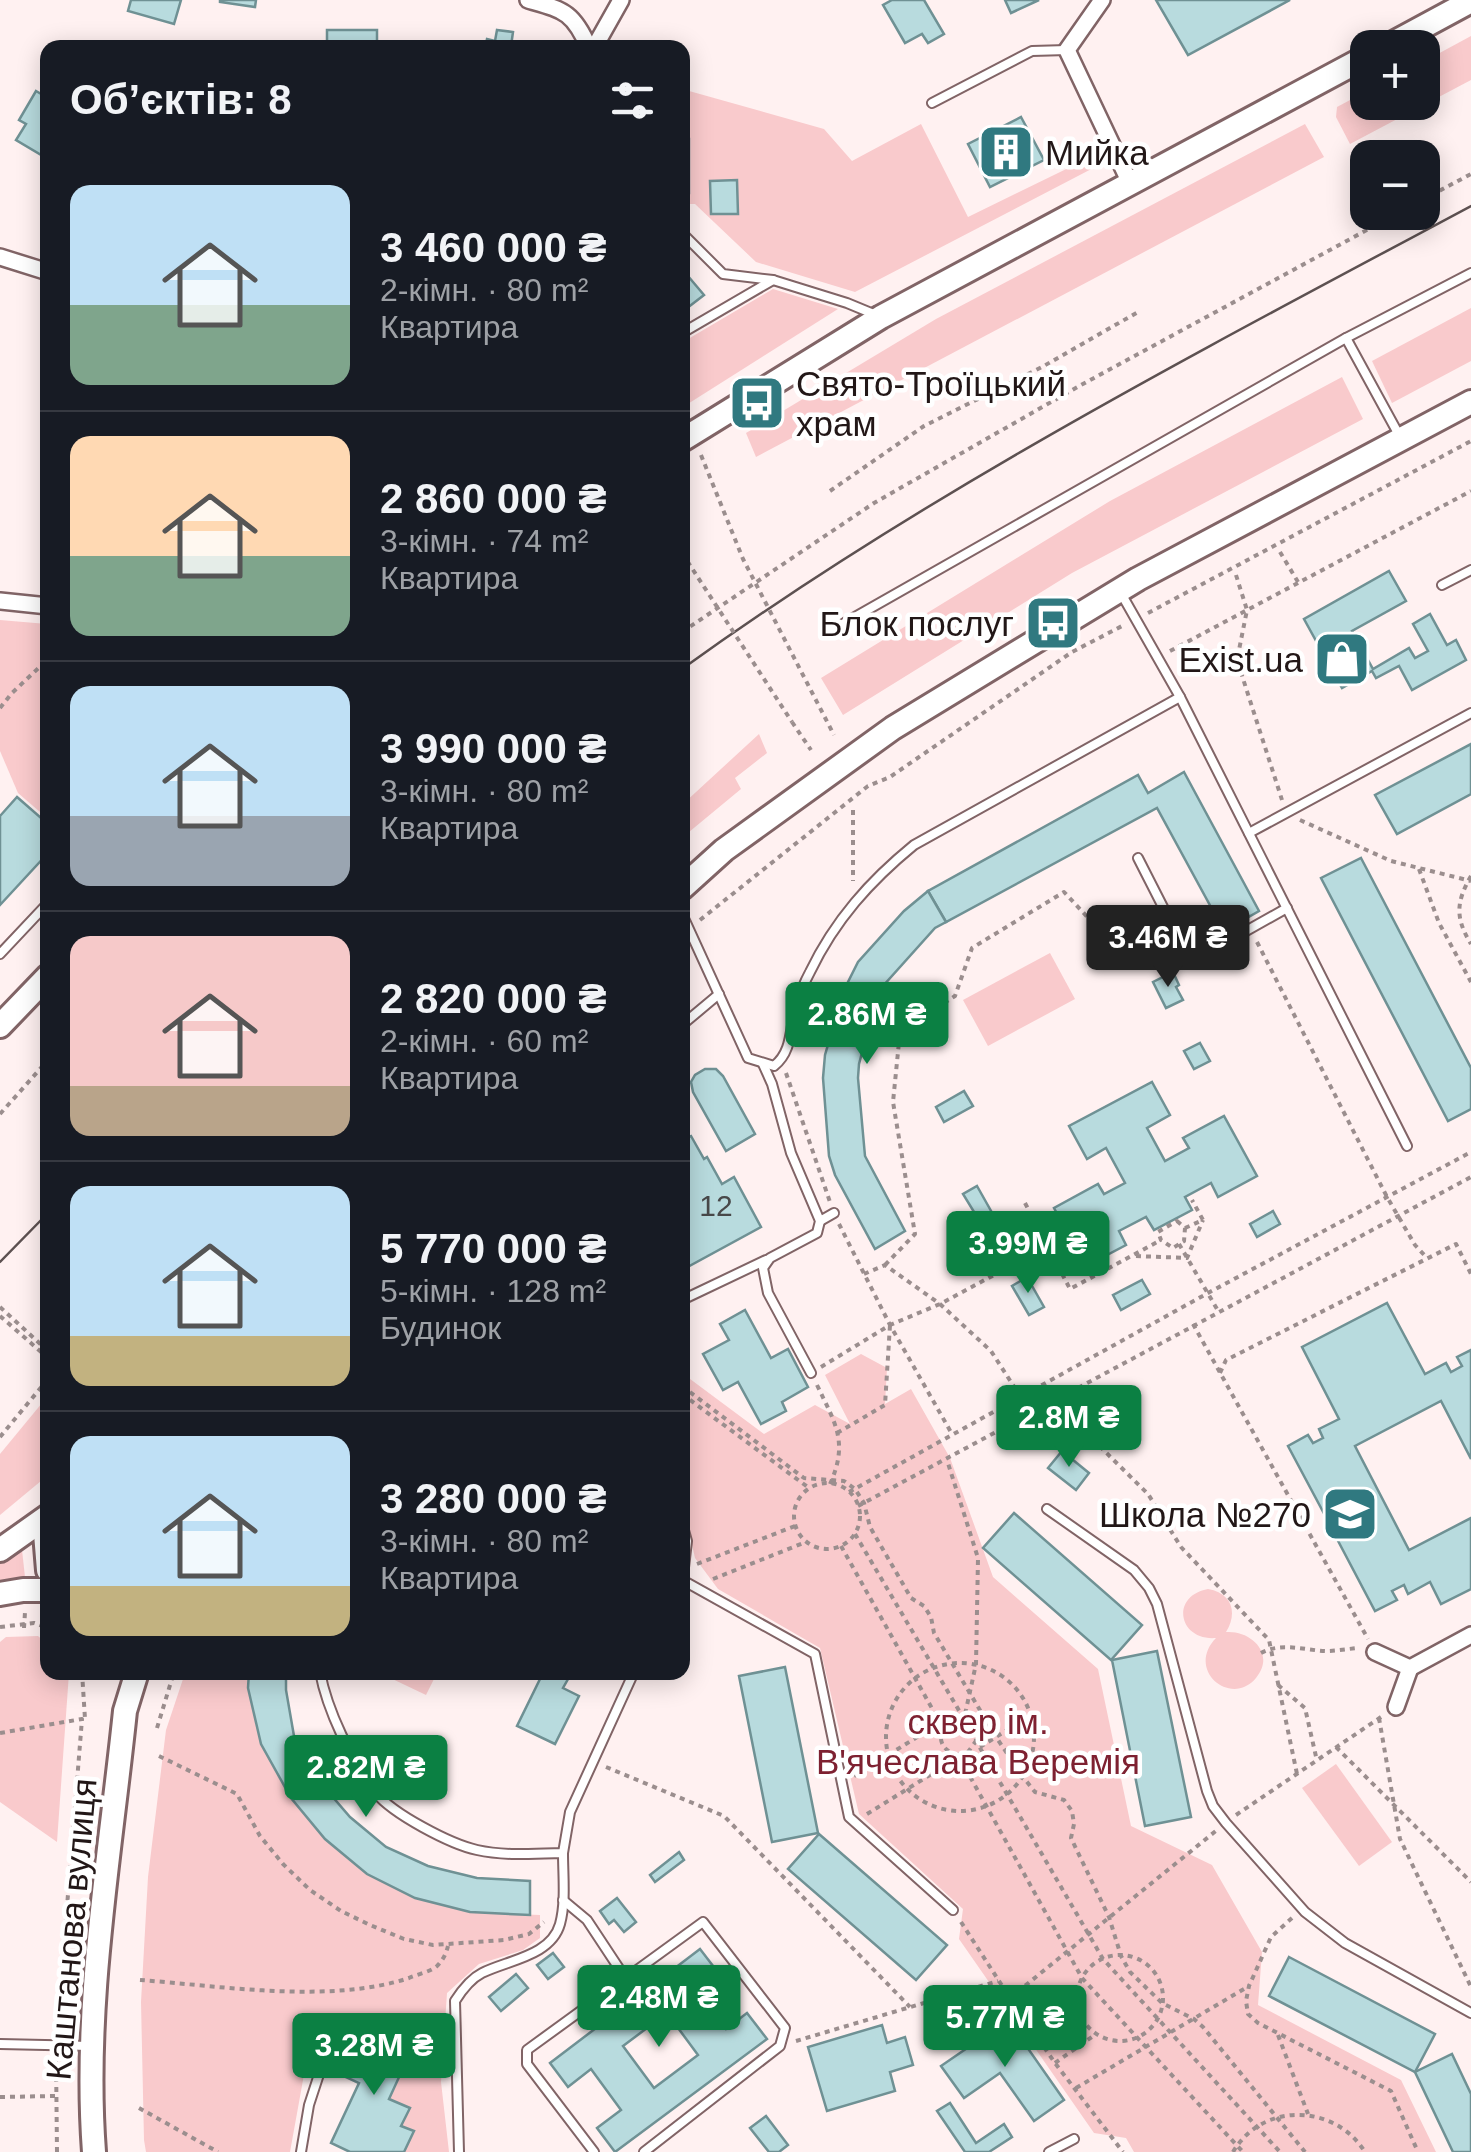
<!DOCTYPE html>
<html lang="uk">
<meta charset="utf-8">
<style>
:root{--surface:#171b24;--page:#242831;--text:#f1f3f6;--muted:#9ea1a6;--line:#363941;--accent:#0b8043}
body{margin:0;font-family:Arial,sans-serif;background:var(--page);color:var(--text);height:100vh;display:flex;flex-direction:column;font-size:38px;white-space:nowrap}
*{box-sizing:border-box;margin:0}
p{font-size:32px;color:var(--muted)}
.icon{flex:none;width:55px;height:55px;fill:none;stroke:currentColor;stroke-width:2;stroke-linecap:round;stroke-linejoin:round}
.map{position:relative;flex:1;overflow:hidden}
.sheet{position:absolute;left:40px;top:40px;width:650px;height:1640px;display:flex;flex-direction:column;background:var(--surface);border-radius:20px;box-shadow:0 5px 25px #0003}
.sheet>*{flex:none}
.controls{position:absolute;left:1350px;top:30px;display:grid;gap:20px}
.controls a{display:grid;place-items:center;width:90px;height:90px;border-radius:20px;background:var(--surface);box-shadow:0 5px 25px #0003;font-size:50px}
.price{position:absolute;translate:-50% -85px;padding:0 22px;border-radius:10px;background:var(--accent);color:#fff;font-size:32px;line-height:65px;filter:drop-shadow(0 2px 5px #0008)}
.price::after{content:'';position:absolute;left:50%;top:60px;width:30px;height:22px;margin-left:-15px;background:inherit;clip-path:polygon(0 0,100% 0,50% 100%)}
.price.on{background:#222;color:#fff}
ul{padding:0;list-style:none}
li{display:flex;align-items:center;gap:30px;height:250px;padding:0 30px}
li+li{border-top:2px solid var(--line)}
li span{display:grid;place-items:center;flex:none;width:280px;height:200px;border-radius:20px;color:#555}
li>.icon{margin-inline-start:auto}
span .icon{width:120px;height:120px;fill:#fffc;stroke-width:1}
li b{font-size:42px}
h2{display:flex;justify-content:space-between;align-items:center;height:120px;padding:0 30px;font-size:42px}
.map>svg:first-child{display:block}
.green{fill:#f9cacc}
.building{fill:#b8dbde;stroke:#6f9194;stroke-width:2.5;fill-rule:evenodd}
.lines{fill:none;stroke-linecap:round;stroke-linejoin:round}
.lane-casing{stroke:#816466;stroke-width:12}
.street-casing{stroke:#816466;stroke-width:20}
.secondary-casing{stroke:#816466;stroke-width:28}
.path{stroke:#9b8e8e;stroke-width:4;stroke-dasharray:5 5;stroke-linecap:butt}
.lane{stroke:#fff;stroke-width:8}
.street{stroke:#fff;stroke-width:15}
.secondary{stroke:#fff;stroke-width:22}
.tram{stroke:#5d5151;stroke-width:2.5}
.path-bridge{stroke:#9b8e8e;stroke-width:4;stroke-dasharray:5 5;stroke-linecap:butt}
.labels{text-anchor:middle;dominant-baseline:central;stroke-width:9;stroke-linejoin:round;paint-order:stroke}
.number-label{font-size:30px;fill:#484849}
.poi-label{font-size:35px;fill:#221717;stroke:#fff;text-anchor:end}
.park-label{font-size:35px;fill:#7e2131;stroke:#fff}
.street-label{font-size:35px;fill:#221717;stroke:#fff}
</style>
<div class="map">
<svg width="1471" height="2152" viewBox="0 0 1471 2152">
<rect width="100%" height="100%" fill="#fff1f1"/>
<g class="green">
<path d="M1471,36V80L1350,144L1336,117L1337,107L1367,91L1368,102H1422L1423,62Z"/>
<path d="M682,89L824,129L852,161L921,124L968,217L1095,155L1101,164L855,292L756,262L695,204H683Z"/>
<path d="M1305,124L1324,157L756,457L746,433L936,319Z"/>
<path d="M773,289L838,309L683,407V342Z"/>
<path d="M1471,308V361L1392,403L1372,361Z"/>
<path d="M1342,377L1363,419L1072,573L843,715L821,678L1110,501Z"/>
<path d="M0,620L47,624V818L18,793L0,751Z"/>
<path d="M759,734L767,753L735,778L741,789L683,837V804Z"/>
<path d="M1050,953L1075,999L988,1046L963,1000Z"/>
<path d="M861,1354L887,1368L885,1404L911,1389L950,1458L993,1577L1098,1669L1131,1826L1212,1865L1262,1952L1258,2005L1401,2080L1436,2152H1134L1126,2138L1094,2133L959,1939L963,1909L859,1814L820,1648L718,1589L695,1558L683,1505L682,1373L764,1434L815,1405L850,1424L825,1375Z"/>
<path d="M47,1397V1476L0,1515V1454Z"/>
<path d="M21,1541L25,1577L0,1581V1559Z"/>
<path d="M1208,1589C1232,1593 1238,1613 1226,1632C1251,1630 1276,1654 1256,1678C1231,1708 1185,1670 1216,1638C1178,1641 1170,1596 1208,1589Z"/>
<path d="M38,1636L47,1644L48,1672L69,1673L57,1842L0,1802V1642L6,1637Z"/>
<path d="M386,1672H437V1673L426,1695L384,1675Z"/>
<path d="M185,1673H249L248,1688L261,1744L291,1798L325,1839L367,1874L470,1912L540,1915V1938L523,1950L479,1964L447,1993L441,2082L449,2152H404L414,2132L401,2126L409,2108L389,2099L410,2051L360,2029L323,2021L305,2069L290,2152H146L144,2140L141,2002L148,1877L166,1730Z"/>
<path d="M1336,1764L1392,1842L1359,1866L1302,1788Z"/>
</g>
<g class="building">
<path d="M131,0H181L174,24L128,11Z"/>
<path d="M220,0H256L255,7L220,2Z"/>
<path d="M892,0H924L944,34L928,43L922,34L905,43L883,5Z"/>
<path d="M1005,0H1039L1011,13Z"/>
<path d="M1156,0H1290L1188,55Z"/>
<rect x="327" y="30" width="50" height="18"/>
<path d="M497,30L513,32L511,46L523,48H485L487,39L495,41Z"/>
<path d="M36,91L48,98L42,109L48,113V159L16,140L26,124L19,120Z"/>
<path d="M1021,117L1044,160L990,187L968,144Z"/>
<rect x="682" y="139" width="7" height="54"/>
<path d="M737,180L738,214H711L710,181Z"/>
<path d="M682,269L704,295L682,312Z"/>
<path d="M1389,571L1406,601L1352,631L1373,669L1409,648L1415,658L1428,651L1413,624L1430,614L1447,645L1456,640L1466,660L1412,690L1399,666L1376,678L1372,671L1342,688L1304,619Z"/>
<path d="M1471,744V794L1397,834L1375,795Z"/>
<path d="M1184,772L1259,911L1224,931L1157,808L946,922L928,891L1138,775L1148,793Z"/>
<path d="M17,797L48,824V853L0,905V816Z"/>
<path d="M1361,858L1471,1068V1109L1448,1121L1321,878Z"/>
<path d="M928,891L946,922L935,928L883,986L877,997L859,1064L858,1078L865,1156L905,1231L875,1249L835,1175L829,1156L823,1078L825,1055L844,990L858,962L904,911Z"/>
<path d="M1173,972L1179,985L1176,987L1183,1000L1166,1008L1153,982Z"/>
<path d="M1200,1043L1210,1061L1194,1069L1184,1051Z"/>
<path d="M705,1069H716L723,1076L755,1134L726,1151L693,1092L691,1082L695,1075Z"/>
<path d="M1152,1082L1170,1115L1147,1128L1165,1161L1189,1148L1183,1138L1224,1116L1257,1176L1218,1197L1211,1183L1185,1197L1192,1210L1154,1230L1146,1217L1119,1231L1126,1245L1086,1266L1054,1208L1098,1184L1104,1194L1125,1183L1106,1148L1087,1159L1069,1126Z"/>
<path d="M964,1091L973,1106L944,1122L936,1107Z"/>
<path d="M691,1136L704,1159L707,1157L722,1184L734,1177L761,1227L682,1270V1140Z"/>
<path d="M977,1186L995,1218L982,1225L963,1194Z"/>
<path d="M1273,1211L1280,1224L1257,1237L1250,1224Z"/>
<path d="M1027,1277L1044,1307L1029,1315L1012,1286Z"/>
<path d="M1142,1280L1150,1294L1121,1310L1113,1295Z"/>
<path d="M1387,1303L1425,1374L1446,1363L1451,1372L1462,1366L1457,1357L1471,1350V1459L1441,1401L1355,1446L1409,1550L1471,1518V1589L1441,1604L1430,1582L1408,1594L1404,1585L1392,1591L1397,1600L1375,1611L1336,1537L1339,1536L1331,1520L1328,1521L1288,1446L1308,1435L1313,1443L1323,1438L1319,1429L1339,1419L1302,1347Z"/>
<path d="M745,1310L771,1358L788,1349L808,1387L782,1402L786,1411L761,1424L738,1382L723,1390L703,1354L729,1340L720,1324Z"/>
<path d="M1062,1451L1089,1473L1076,1490L1048,1468Z"/>
<path d="M1014,1513L1142,1625L1111,1660L983,1548Z"/>
<path d="M1157,1651L1191,1817L1145,1826L1112,1660Z"/>
<path d="M785,1667L818,1833L772,1842L739,1676Z"/>
<path d="M249,1672H286V1690L294,1736L319,1781L350,1817L386,1847L428,1866L477,1878L530,1881V1915L470,1912L415,1898L367,1874L325,1839L291,1798L261,1744L248,1688Z"/>
<path d="M527,1672H572L563,1688L579,1696L555,1744L517,1726L540,1679Z"/>
<path d="M819,1834L947,1945L916,1980L788,1869Z"/>
<path d="M679,1852L684,1860L655,1882L650,1875Z"/>
<path d="M617,1898L636,1922L624,1932L614,1920L609,1924L600,1911Z"/>
<path d="M700,1949L720,1975L697,1992L726,2029L747,2013L767,2039L615,2152L597,2128L621,2110L591,2069L568,2087L550,2063ZM667,2013L698,2055L654,2088L623,2046Z"/>
<path d="M553,1953L564,1967L548,1979L537,1965Z"/>
<path d="M1289,1957L1435,2034L1415,2072L1269,1996Z"/>
<path d="M516,1974L528,1988L501,2011L489,1997Z"/>
<path d="M1008,2020L1064,2100L1034,2121L1000,2073L964,2098L941,2066Z"/>
<path d="M882,2025L887,2043L905,2037L913,2065L890,2072L895,2091L827,2111L808,2047Z"/>
<path d="M360,2029L411,2051L389,2099L410,2108L401,2126L414,2131L404,2152H350L331,2143L359,2083L339,2074Z"/>
<path d="M1452,2054L1471,2094V2152H1453L1415,2072Z"/>
<path d="M950,2103L976,2143L1004,2124L1012,2137L989,2152H965L937,2111Z"/>
<path d="M766,2116L788,2145L779,2152H769L750,2128Z"/>
</g>
<g class="lines">
<g class="lane-casing">
<g id="lane">
<path d="M932,103L1032,51L1067,50"/>
<path d="M682,233L723,274L773,280"/>
<path d="M682,333L773,280L847,303L876,315"/>
<path d="M1346,338L1399,435"/>
<path d="M1442,585L1471,570"/>
<path d="M1122,595L1180,697L1407,1146"/>
<path d="M825,634L1346,338L1471,273"/>
<path d="M1249,833L1471,713"/>
<path d="M1138,858L1191,962L1287,908"/>
<path d="M682,914L748,1058L774,1066C792,1052 790,1029 795,1009C799,996 804,983 810,972C835,920 870,881 914,845L1180,697"/>
<path d="M0,954L48,903"/>
<path d="M682,1025L719,994"/>
<path d="M763,1064L772,1084L791,1153L820,1221L817,1233L770,1258L763,1268L768,1293L811,1373"/>
<path d="M820,1221L834,1213"/>
<path d="M682,1300L766,1260"/>
<path d="M1047,1509L1134,1570L1149,1588L1157,1604L1207,1791L1213,1806L1226,1823L1305,1912L1345,1943L1471,2013"/>
<path d="M682,1523L687,1541L682,1585"/>
<path d="M684,1581L815,1654L849,1817L953,1910"/>
<path d="M320,1672C327,1710 352,1762 376,1793C393,1814 450,1844 477,1850C504,1856 535,1854 563,1853C563,1876 566,1902 560,1924C551,1956 508,1960 482,1973C470,1979 462,1990 455,2001L459,2152"/>
<path d="M563,1853L570,1812L634,1672"/>
<path d="M563,1900L587,1920L626,1979"/>
<path d="M0,2044L90,2046"/>
<path d="M301,2152L309,2105L324,2059"/>
<path d="M594,2152L527,2064V2050L703,1922L785,2028L780,2046L644,2152"/>
<path d="M1049,2152L1074,2139"/>
</g>
</g>
<g class="street-casing">
<g id="street">
<path d="M528,0C563,10 573,11 589,48"/>
<path d="M1102,0L1067,50L1130,183"/>
<path d="M594,48L621,0"/>
<path d="M0,257L48,272"/>
<path d="M0,601L48,606"/>
<path d="M1375,1652L1410,1668L1396,1707"/>
<path d="M1410,1668L1471,1635"/>
</g>
</g>
<g class="secondary-casing">
<g id="secondary">
<path d="M1384,48L1471,1"/>
<path d="M682,440L881,317L1368,56"/>
<path d="M682,888L724,850L893,728L1138,579L1471,402"/>
<path d="M0,1026L48,976"/>
<path d="M48,1523L45,1533L48,1570"/>
<path d="M0,1550L48,1516"/>
<path d="M0,1594L23,1590H48"/>
<path d="M94,2152C83,2005 110,1857 125,1711L137,1672"/>
</g>
</g>
<g class="path">
<path d="M1422,200L1471,174"/>
<path d="M701,455L743,559L834,735"/>
<path d="M830,491L924,426L1042,367L1138,312"/>
<path d="M1280,552L1298,582"/>
<path d="M1236,575L1247,610L1237,660L1282,800"/>
<path d="M1148,613L1471,441"/>
<path d="M682,632L874,503L1081,385L1400,212"/>
<path d="M1170,651L1471,491"/>
<path d="M0,708L12,693L48,659"/>
<path d="M792,722L811,750"/>
<path d="M853,810V881"/>
<path d="M1300,820L1391,861L1471,881"/>
<path d="M1419,869L1439,923L1471,982"/>
<path d="M1471,876C1456,902 1455,918 1471,944"/>
<path d="M700,920L868,786L890,777L1072,652L1122,626"/>
<path d="M1257,942L1387,1197L1415,1245L1427,1258"/>
<path d="M786,1073L830,1202"/>
<path d="M0,1114L48,1060"/>
<path d="M1025,1203L1070,1289L1161,1240"/>
<path d="M1177,1221L1185,1228L1184,1241L1173,1248L1161,1240L1158,1232Z"/>
<path d="M839,1224L890,1325L952,1434"/>
<path d="M1185,1228L1203,1220L1192,1200"/>
<path d="M1179,1244L1217,1309"/>
<path d="M1136,1256L1187,1258L1203,1220"/>
<path d="M885,1265L915,1234L893,1102L900,1032L955,996L972,948L1064,892L1093,923L1123,922L1151,908"/>
<path d="M864,1274L885,1265L940,1304L991,1351L1020,1396L1062,1409L1148,1494L1181,1547L1269,1640L1297,1774"/>
<path d="M0,1307L48,1351"/>
<path d="M0,1316L48,1358"/>
<path d="M1193,1324L1368,1639"/>
<path d="M821,1367L890,1325L940,1304L1048,1246"/>
<path d="M1220,1373L1226,1360L1456,1244L1471,1274"/>
<path d="M817,1385C835,1423 849,1442 830,1484"/>
<path d="M682,1386L804,1478L844,1481L855,1489L864,1503L870,1527L911,1598L924,1606L931,1617L934,1633L996,1737L1023,1777L1035,1792L1064,1800L1072,1811L1074,1824L1071,1838L1109,1917L1121,1956L1130,1972L1162,2003L1194,2019L1203,2027L1305,2152"/>
<path d="M682,1394L809,1488"/>
<path d="M837,1433L885,1405L890,1325"/>
<path d="M0,1437L48,1379"/>
<circle cx="827" cy="1516" r="33"/>
<path d="M849,1492L1208,1293L1471,1152"/>
<path d="M858,1506L1471,1177"/>
<path d="M855,1534L964,1719L975,1727L976,1741L1103,1959L1280,2152"/>
<path d="M841,1546L943,1728C937,1741 944,1752 958,1755L1082,1978L1243,2152"/>
<path d="M697,1564L795,1526"/>
<path d="M713,1579L806,1542"/>
<path d="M0,1627L34,1623L48,1628"/>
<path d="M24,1628L25,1612"/>
<path d="M1261,1653C1281,1642 1304,1650 1325,1651C1336,1651 1347,1649 1358,1648"/>
<circle cx="960" cy="1737" r="74"/>
<path d="M82,1672L85,1719"/>
<path d="M1278,1685L1305,1708L1317,1761"/>
<path d="M1379,1718L1400,1839L1471,1987"/>
<path d="M157,1728L174,1672"/>
<path d="M943,1728L955,1718L964,1719L976,1664L978,1558L947,1460"/>
<path d="M0,1733L82,1719L57,2032"/>
<path d="M980,1747L1031,1715"/>
<path d="M1336,1747L1471,1882"/>
<path d="M958,1755L968,1752L976,1741"/>
<path d="M159,1756L237,1794L260,1836L283,1864L310,1890L341,1911L370,1925L404,1939L433,1945L504,1940L529,1934L544,1922"/>
<path d="M606,1767L724,1816L910,2007"/>
<path d="M854,1776L940,1723"/>
<path d="M867,1814L959,1757"/>
<path d="M1236,1815L1381,1717"/>
<path d="M1292,1918L1271,1937L1249,1986L1246,2001L1248,2014L1258,2023L1391,2091L1418,2152"/>
<path d="M961,1922L1010,1998L1217,1830"/>
<circle cx="1120" cy="1998" r="43"/>
<path d="M140,1980C222,1986 331,2004 409,1978C418,1974 430,1972 437,1966C443,1960 446,1954 448,1946"/>
<path d="M1010,1998L1055,2063L1123,2152"/>
<path d="M1278,2035L1308,2114"/>
<path d="M796,2041L998,1981"/>
<path d="M1043,2045L1081,2021"/>
<path d="M56,2057L57,2152"/>
<path d="M1055,2063L1096,2034"/>
<path d="M1076,2088L1249,1986"/>
<path d="M0,2097L55,2096"/>
<path d="M139,2108L218,2152"/>
<path d="M1233,2152C1263,2101 1335,2104 1365,2152"/>
</g>
<use href="#lane" class="lane"/>
<use href="#street" class="street"/>
<use href="#secondary" class="secondary"/>
<g class="tram">
<path d="M682,669C930,490 1202,350 1471,206"/>
<path d="M0,1262L48,1213"/>
</g>
<path class="path-bridge" d="M682,553L792,722"/>
</g>
<defs>
<g id="building-square" transform="scale(2.875)"><rect x="-9" y="-9" width="18" height="18" rx="4" fill="#307980" stroke="#fff"/><path d="M-4-6H4V6H1V3H-1V6H-4ZM-2.5-4.3h1.7v1.8h-1.7ZM.8-4.3h1.7v1.8H.8ZM-2.5-1h1.7V.8h-1.7ZM.8-1h1.7V.8H.8Z" fill="#fff"/></g>
<g id="bus-square" transform="scale(2.875)"><rect x="-9" y="-9" width="18" height="18" rx="4" fill="#307980" stroke="#fff"/><path d="M-5-6H5V4H4V6H2V4H-2V6H-4V4H-5ZM-3.5-4V0h7V-4ZM-3.5 1.2v1.5H-2V1.2ZM2 1.2v1.5H3.5V1.2Z" fill="#fff"/></g>
<g id="shop-square" transform="scale(2.875)"><rect x="-9" y="-9" width="18" height="18" rx="4" fill="#307980" stroke="#fff"/><path d="M-5-2.5h2.3a2.7 3.5 0 0 1 5.4 0H5L5.5 6h-11ZM-1.5-2.5h3a1.5 2.3 0 0 0-3 0Z" fill="#fff"/></g>
<g id="school-square" transform="scale(2.875)"><rect x="-9" y="-9" width="18" height="18" rx="4" fill="#307980" stroke="#fff"/><path d="M0-5L7-2L0 1L-7-2ZM-4 1L0 2.5L4 1V4Q0 6-4 4Z" fill="#fff"/></g>
</defs>
<g fill-rule="evenodd">
<use href="#building-square" x="1006" y="152"/>
<use href="#bus-square" x="757" y="403"/>
<use href="#bus-square" x="1053" y="623"/>
<use href="#shop-square" x="1342" y="659"/>
<use href="#school-square" x="1350" y="1514"/>
</g>
<g class="labels">
<g class="number-label">
<text x="716" y="1205">12</text>
</g>
<g class="poi-label">
<text x="1045" y="152" text-anchor="start">Мийка</text>
<text x="796" y="383" text-anchor="start">Свято-Троїцький<tspan x="796" dy="40">храм</tspan></text>
<text x="1014" y="623">Блок послуг</text>
<text x="1303" y="659">Exist.ua</text>
<text x="1311" y="1514">Школа №270</text>
</g>
<g class="park-label">
<text x="978" y="1721">сквер ім.<tspan x="978" dy="40">В'ячеслава Веремія</tspan></text>
</g>
<g class="street-label">
<text transform="translate(71 1929) rotate(-85)">Каштанова вулиця</text>
</g>
</g>
</svg>
<div class="controls">
<a>+</a>
<a>−</a>
</div>
<b class="price on" style="left:1168px;top:990px">3.46M ₴</b>
<b class="price" style="left:867px;top:1067px">2.86M ₴</b>
<b class="price" style="left:1028px;top:1296px">3.99M ₴</b>
<b class="price" style="left:1069px;top:1470px">2.8M ₴</b>
<b class="price" style="left:366px;top:1820px">2.82M ₴</b>
<b class="price" style="left:659px;top:2050px">2.48M ₴</b>
<b class="price" style="left:1005px;top:2070px">5.77M ₴</b>
<b class="price" style="left:374px;top:2098px">3.28M ₴</b>
<section class="sheet">
<h2>Об’єктів: 8<svg class="icon" aria-label="filters" viewBox="0 0 24 24"><path d="M4 7h16M4 17h16"/><circle cx="9" cy="7" r="2"/><circle cx="15" cy="17" r="2"/></svg></h2>
<ul>
<li><span style="background:linear-gradient(#bfe0f5 60%,#7fa58c 0)"><svg class="icon" aria-label="home" viewBox="0 0 24 24"><path d="M3 11l9-7 9 7M6 9v11h12V9"/></svg></span><div><b>3 460 000 ₴</b><p>2-кімн. · 80 m²</p><p>Квартира</p></div></li>
<li><span style="background:linear-gradient(#ffd9b3 60%,#7fa58c 0)"><svg class="icon" aria-label="home" viewBox="0 0 24 24"><path d="M3 11l9-7 9 7M6 9v11h12V9"/></svg></span><div><b>2 860 000 ₴</b><p>3-кімн. · 74 m²</p><p>Квартира</p></div></li>
<li><span style="background:linear-gradient(#bfe0f5 65%,#9aa5b1 0)"><svg class="icon" aria-label="home" viewBox="0 0 24 24"><path d="M3 11l9-7 9 7M6 9v11h12V9"/></svg></span><div><b>3 990 000 ₴</b><p>3-кімн. · 80 m²</p><p>Квартира</p></div></li>
<li><span style="background:linear-gradient(#f6c9c9 75%,#b9a48a 0)"><svg class="icon" aria-label="home" viewBox="0 0 24 24"><path d="M3 11l9-7 9 7M6 9v11h12V9"/></svg></span><div><b>2 820 000 ₴</b><p>2-кімн. · 60 m²</p><p>Квартира</p></div></li>
<li><span style="background:linear-gradient(#bfe0f5 75%,#c2b280 0)"><svg class="icon" aria-label="home" viewBox="0 0 24 24"><path d="M3 11l9-7 9 7M6 9v11h12V9"/></svg></span><div><b>5 770 000 ₴</b><p>5-кімн. · 128 m²</p><p>Будинок</p></div></li>
<li><span style="background:linear-gradient(#bfe0f5 75%,#c2b280 0)"><svg class="icon" aria-label="home" viewBox="0 0 24 24"><path d="M3 11l9-7 9 7M6 9v11h12V9"/></svg></span><div><b>3 280 000 ₴</b><p>3-кімн. · 80 m²</p><p>Квартира</p></div></li>
</ul>
</section>
</div>
